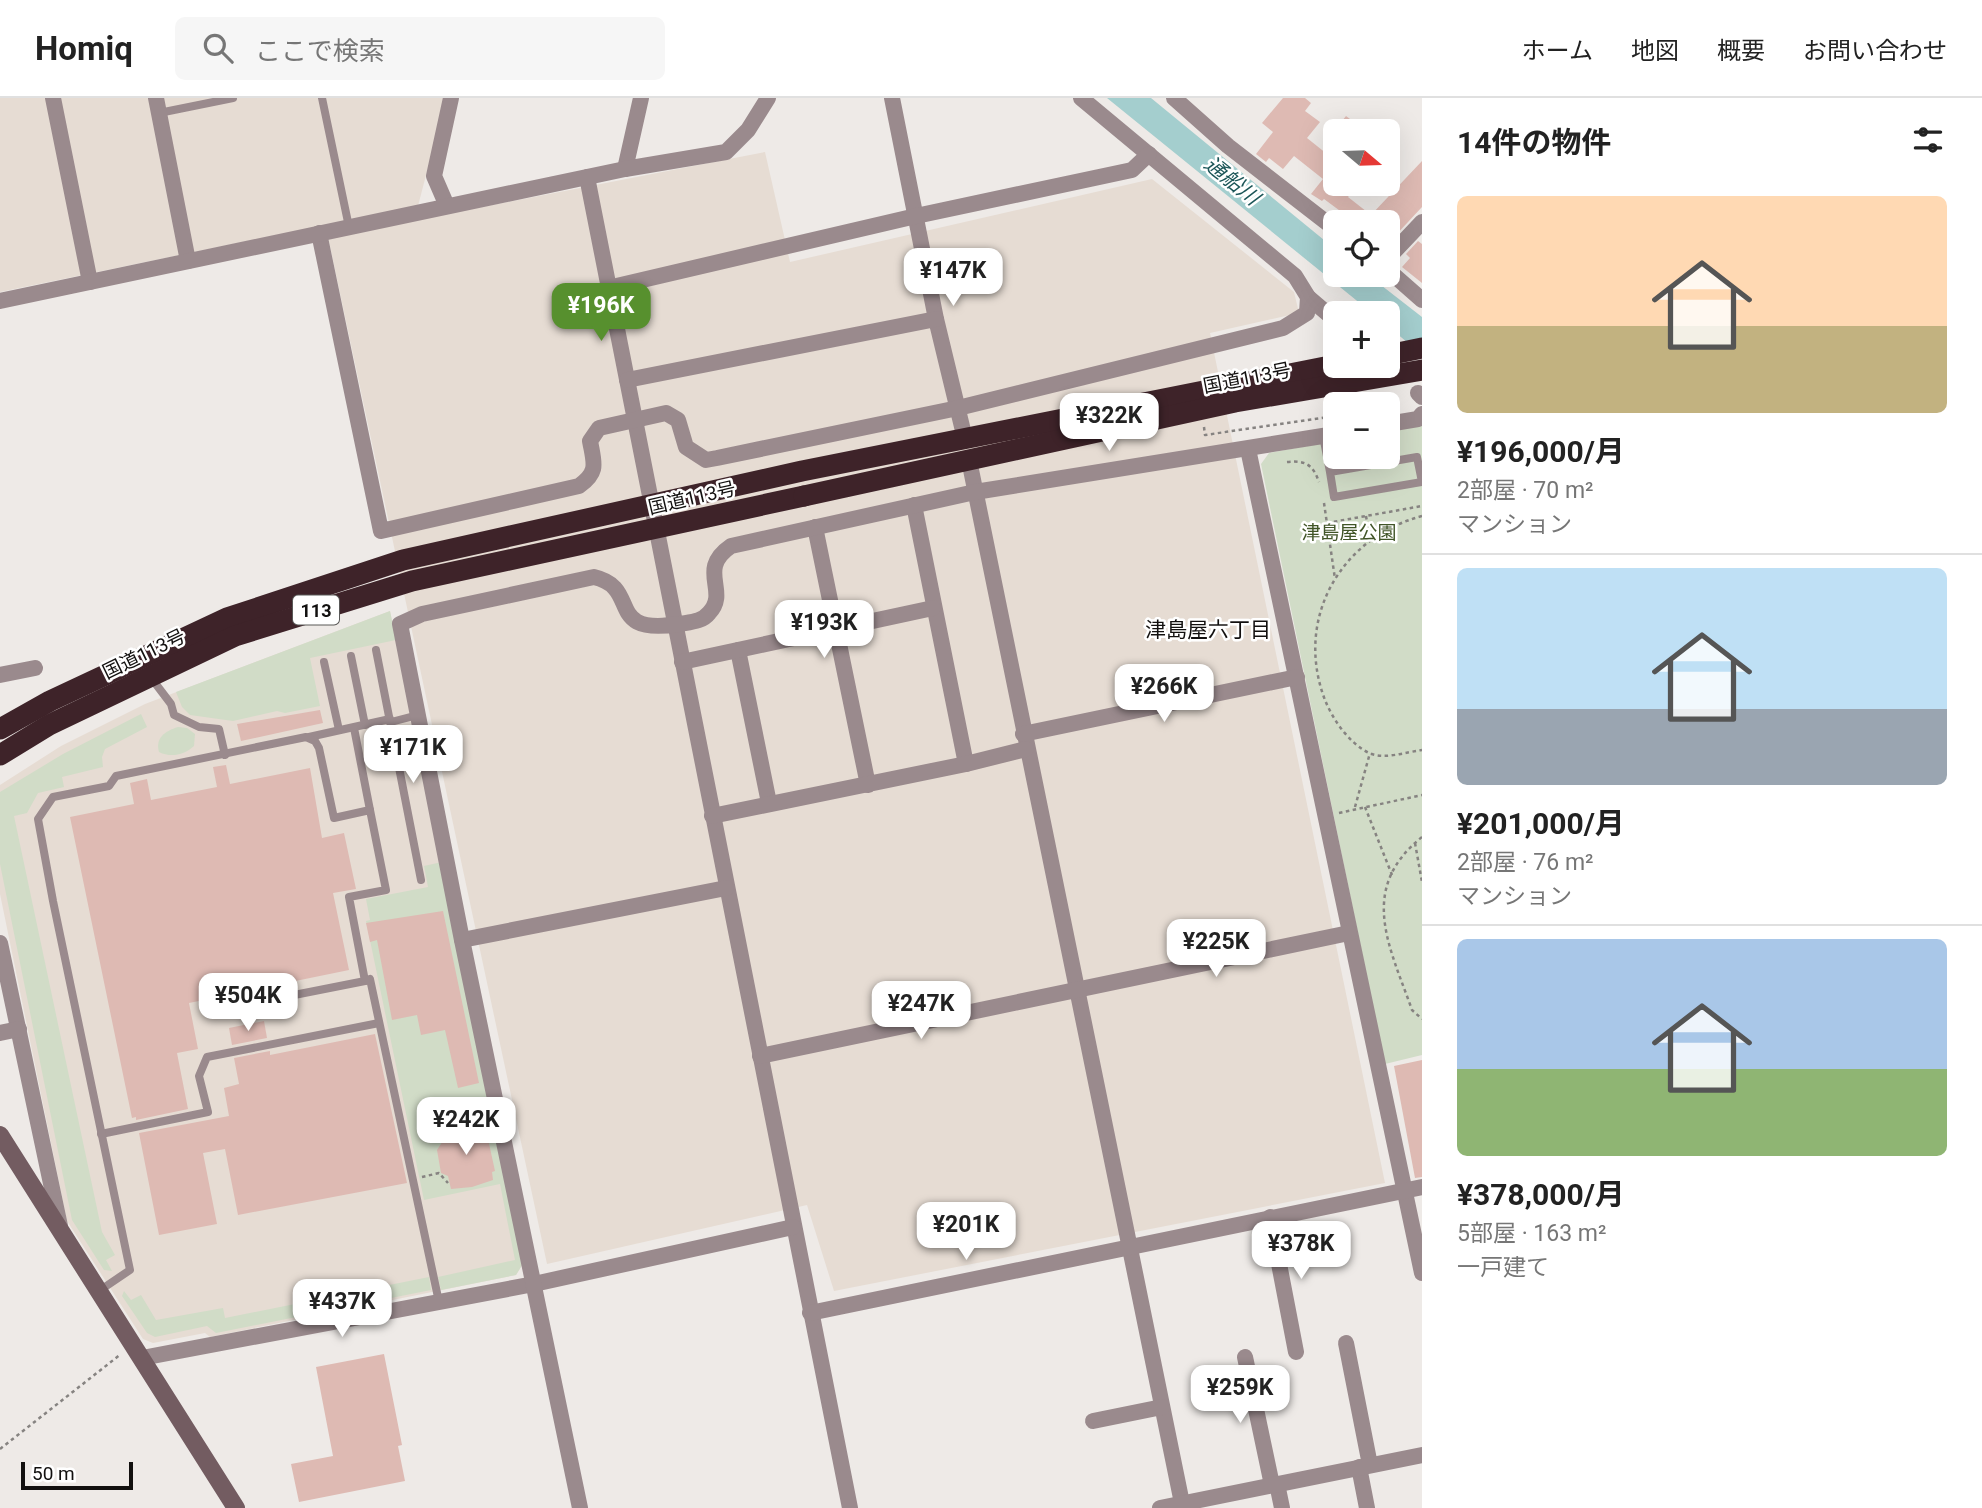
<!DOCTYPE html>
<html lang="ja">
<meta charset="utf-8">
<style>
:root{--surface:#fff;--page:#f6f6f6;--text:#222;--muted:#767676;--line:#e0e0e0;--accent:#57902e}
body{margin:0;font-family:Roboto,"Noto Sans JP",sans-serif;background:var(--page);color:var(--text);height:100vh;display:flex;flex-direction:column;font-size:26px;white-space:nowrap}
*{box-sizing:border-box;margin:0}
p{font-size:23px;color:var(--muted)}
.icon{flex:none;width:38px;height:38px;fill:none;stroke:currentColor;stroke-width:2;stroke-linecap:round;stroke-linejoin:round}
.map{position:relative;flex:1;overflow:hidden}
.sheet{display:flex;flex-direction:column;background:var(--surface);width:560px}
.sheet>*{flex:none}
.needle{width:46px;rotate:109deg}
.fabs{position:absolute;left:1323px;top:21px;display:grid;gap:14px}
.fabs a{display:grid;place-items:center;width:77px;height:77px;border-radius:10px;background:var(--surface);box-shadow:0 7px 28px #0002;font-size:35px}
.scale{position:absolute;left:21px;bottom:18px;width:112px;box-sizing:border-box;padding-left:7px;border:4px solid #12100f;border-top:0;font-size:19px;line-height:24px;white-space:nowrap;color:#12100f;-webkit-text-stroke:5px #fff;paint-order:stroke}
.price{position:absolute;translate:-50% -60px;padding:0 16px;border-radius:14px;background:#fff;color:#222;font-size:23px;line-height:46px;filter:drop-shadow(0 2px 4px #0008)}
.price::after{content:'';position:absolute;left:50%;top:42px;width:21px;height:16px;margin-left:-10px;background:inherit;clip-path:polygon(0 0,100% 0,50% 100%)}
.price.selected{background:var(--accent);color:#fff}
ul{padding:0;list-style:none}
li{display:grid;align-content:center;gap:14px;height:371px;padding:0 35px}
li+li{border-top:2px solid var(--line)}
li span{display:grid;place-items:center;height:217px;border-radius:10px;color:#555}
li>.icon{margin-inline-start:auto}
span .icon{width:126px;height:126px;fill:#fffc;stroke-width:1}
li b{font-size:30px}
h2{display:flex;justify-content:space-between;align-items:center;height:84px;padding:0 35px;font-size:30px}
header{display:flex;align-items:center;gap:42px;box-sizing:border-box;height:98px;padding:0 35px;background:var(--surface);border-bottom:2px solid var(--line)}
header strong{font-size:33px}
nav{display:flex;gap:38px;margin-inline-start:auto;font-size:24px}
.search{width:490px;height:63px;background:var(--page);display:flex;align-items:center;gap:18px;box-sizing:border-box;padding:0 24px;border-radius:10px;color:var(--muted);font-size:26px}
main{display:flex;flex:1;min-height:0}
.map>svg:first-child{display:block}
.built{fill:#e6dcd3}
.green{fill:#d1dcc7}
.water{fill:#a4cece}
.building{fill:#debab3}
.lines{fill:none;stroke-linecap:round;stroke-linejoin:round}
.path{stroke:#868381;stroke-width:2.5;stroke-dasharray:3.5 3.5;stroke-linecap:butt}
.lane{stroke:#9a8a8d;stroke-width:8}
.street{stroke:#9a8a8d;stroke-width:16}
.secondary{stroke:#735c61;stroke-width:18}
.highway{stroke:#3e2329;stroke-width:21}
.highway-bridge{stroke:#3e2329;stroke-width:21}
.labels{text-anchor:middle;dominant-baseline:central;stroke-width:5;stroke-linejoin:round;paint-order:stroke}
.shield{fill:#fff;stroke:#595857;stroke-width:2}
.shield-label{font-size:18px;font-weight:bold;fill:#12100f}
.street-label{font-size:19px;fill:#12100f;stroke:#fff}
.park-label{font-size:19px;fill:#415528;stroke:#fff}
.water-label{font-size:21px;font-style:italic;fill:#1b5557;stroke:#fff}
.neighbourhood-label{font-size:21px;fill:#12100f;stroke:#fff}
</style>
<header>
<strong>Homiq</strong>
<div class="search"><svg class="icon" aria-label="search" viewBox="0 0 24 24"><circle cx="10" cy="10" r="6"/><path d="M15 15l6 6"/></svg>ここで検索</div>
<nav><a>ホーム</a><a>地図</a><a>概要</a><a>お問い合わせ</a></nav>
</header>
<main>
<div class="map">
<svg width="1422" height="1410" viewBox="0 0 1422 1410">
<rect width="100%" height="100%" fill="#eeeae7"/>
<g class="built">
<path d="M0,0H446L418,108L0,194Z"/>
<path d="M765,54L790,164L1152,81L1294,194L1299,215L1210,235L1385,1085L834,1193L807,1107L547,1166L328,139Z"/>
<path d="M390,513L524,1164L516,1177L210,1239L205,1235L153,1245L143,1241L67,1123L0,796V687L61,648L145,606Z"/>
</g>
<g class="green">
<path d="M1422,327V957L1385,966L1261,366L1269,355L1335,343V359H1388V333Z"/>
<path d="M390,513L396,542L310,560L320,608L285,615L277,613L233,623L190,617L182,609L176,594Z"/>
<path d="M141,616L147,629L105,651L102,659L103,669L62,679L64,689L38,695L27,715L14,718L102,1134L115,1157L106,1162L112,1173L104,1172L72,1122L0,766V694L63,656Z"/>
<path d="M178,629L187,630L195,636L194,648C184,657 171,660 159,654C155,640 165,633 178,629Z"/>
<path d="M442,764L524,1164L516,1177L441,1192L438,1179L515,1162L500,1086L424,1102L366,823L370,822L366,801L428,789L424,768Z"/>
<path d="M429,1179L431,1192L216,1235L207,1228L155,1239L147,1235L122,1198L124,1193L131,1202L141,1197L156,1222L223,1210L225,1220Z"/>
</g>
<path class="water" d="M1107,0H1151L1335,151V177H1368L1422,219V257L1388,228V215H1372Z"/>
<g class="building">
<path d="M1283,0H1305L1311,5L1305,13L1320,24L1307,40L1327,56L1335,46V86H1358L1348,99L1371,117L1422,63V109L1394,139L1388,133V124H1355L1324,101L1322,103L1311,96L1323,81L1294,58L1283,71L1269,60L1266,64L1256,56L1273,34L1262,25Z"/>
<path d="M1346,18L1366,33H1334Z"/>
<path d="M1418,143L1422,146V185L1402,169L1410,160L1406,156Z"/>
<path d="M320,612L323,625L241,643L237,626Z"/>
<path d="M226,667L230,686L310,670L322,740L344,735L356,791L333,795L349,872L189,905L198,951L177,955L188,1011L136,1022V1019L132,1020L70,719L134,706L130,685L147,681L151,702L217,689L213,669Z"/>
<path d="M443,813L479,985L458,990L445,932L421,937L417,917L392,922L377,842L370,844L366,825Z"/>
<path d="M264,923L267,940L232,947L229,930Z"/>
<path d="M375,936L407,1085L238,1117L225,1051L203,1055L217,1126L159,1137L139,1035L229,1018L224,990L239,986L234,960L270,953V957Z"/>
<path d="M1422,962V1079L1415,1080L1394,968Z"/>
<path d="M458,1020L483,1034L485,1041H488L495,1073L492,1074L493,1082L472,1089L451,1091L448,1078L441,1075L437,1052Z"/>
<path d="M384,1256L402,1347L398,1348L405,1383L299,1404L291,1366L333,1358L316,1269Z"/>
</g>
<g class="lines">
<g class="path">
<path d="M1204,329L1205,337L1335,318"/>
<path d="M1287,364C1306,362 1313,367 1319,384"/>
<path d="M1324,405L1335,481"/>
<path d="M1366,418L1370,441"/>
<path d="M1422,418C1340,440 1294,521 1325,602C1333,622 1349,645 1369,655C1384,662 1406,654 1422,652"/>
<path d="M1327,425L1422,408"/>
<path d="M1355,709L1370,655"/>
<path d="M1365,709L1392,777"/>
<path d="M1339,715L1422,697"/>
<path d="M1422,739C1357,791 1390,849 1412,912L1422,921"/>
<path d="M1415,745L1422,784"/>
<path d="M422,1079L439,1075L448,1085"/>
<path d="M0,1351L121,1256"/>
</g>
<g class="lane">
<path d="M322,0L349,129"/>
<path d="M159,15L233,0"/>
<path d="M1323,338L1330,374L1417,359L1422,384L1334,399L1330,374"/>
<path d="M376,552L421,782"/>
<path d="M351,558L365,627"/>
<path d="M324,564L339,632"/>
<path d="M152,581L171,606L174,617L199,629L219,631L225,657"/>
<path d="M391,624L418,617"/>
<path d="M354,630L370,712"/>
<path d="M309,639L390,621"/>
<path d="M274,901L365,883"/>
<path d="M101,1036L208,1014L199,978L207,959L379,925"/>
<path d="M99,1193L130,1172L53,803L38,721L53,699L109,688L116,678L306,639L315,643L319,650L334,720L370,712L386,792L349,799L365,883L370,881L439,1204"/>
</g>
<g class="street">
<path d="M53,0L90,184"/>
<path d="M156,0L188,163"/>
<path d="M892,0L936,221L965,341"/>
<path d="M1174,0L1228,48L1335,131"/>
<path d="M625,71L641,0"/>
<path d="M587,79L850,1410"/>
<path d="M447,108L434,78L451,0"/>
<path d="M319,135L381,433L579,388C599,374 594,365 590,343L599,330L666,315L678,322L686,349L706,362L717,360L958,310L1283,230L1307,215L1308,199L1295,178L1081,0"/>
<path d="M1388,160L1422,124"/>
<path d="M1388,172L1422,202"/>
<path d="M608,190L916,118L1132,72L1149,56"/>
<path d="M1308,199L1335,222"/>
<path d="M0,203L625,71L726,54L748,32L768,0"/>
<path d="M627,282L936,221"/>
<path d="M1418,295L1422,299"/>
<path d="M1388,326L1418,321L1422,316"/>
<path d="M1248,351L1422,1175"/>
<path d="M969,362L1183,1410"/>
<path d="M914,407L966,666"/>
<path d="M815,429L868,687"/>
<path d="M738,552L769,705"/>
<path d="M682,564L933,510"/>
<path d="M0,577L35,570"/>
<path d="M1023,636L1297,579"/>
<path d="M712,718L966,666L1026,651"/>
<path d="M462,842L726,790"/>
<path d="M0,845L60,1128"/>
<path d="M0,935L19,931"/>
<path d="M760,958L1349,835"/>
<path d="M1270,1119L1296,1254"/>
<path d="M810,1215L1422,1089"/>
<path d="M1346,1245L1370,1367"/>
<path d="M1245,1259L1272,1387"/>
<path d="M142,1260L534,1186L793,1129"/>
<path d="M1093,1323L1162,1309"/>
<path d="M1359,1369L1367,1410"/>
<path d="M1277,1386L1282,1410"/>
<path d="M580,1410L462,842L400,526L422,516L594,479C642,490 603,538 679,526C690,524 702,524 709,515C730,493 696,472 731,448L975,394L1335,336"/>
<path d="M1160,1410L1422,1357"/>
</g>
<path class="secondary" d="M0,1037L236,1410"/>
<g class="highway">
<path d="M1388,257L1422,250"/>
<path d="M0,631L50,603L227,520L403,462L802,373L1335,267"/>
<path d="M0,657L49,627L235,538L412,483L804,398"/>
</g>
<path class="highway-bridge" d="M804,398L1235,304L1422,272"/>
</g>
<g class="labels">
<rect class="shield" x="293" y="497.5" width="46" height="29" rx="5"/>
<g class="shield-label">
<text x="316" y="512">113</text>
</g>
<g class="street-label">
<text transform="translate(1247 280) rotate(-11)">国道113号</text>
<text transform="translate(692 400) rotate(-13)">国道113号</text>
<text transform="translate(144 556) rotate(-26)">国道113号</text>
</g>
<g class="park-label">
<text x="1349" y="434">津島屋公園</text>
</g>
<g class="water-label">
<text transform="translate(1232 83) rotate(39)">通船川</text>
</g>
<g class="neighbourhood-label">
<text x="1208" y="532">津島屋六丁目</text>
</g>
</g>
</svg>
<div class="fabs">
<a><svg class="needle" viewBox="-14 -14 28 28"><path d="M0-13l5 13h-10z" fill="#e53935"/><path d="M0 13l5-13h-10z" fill="#767676"/></svg></a>
<a><svg class="icon" aria-label="locate" viewBox="0 0 24 24"><circle cx="12" cy="12" r="6"/><path d="M12 2v4M12 18v4M2 12h4M18 12h4"/></svg></a>
<a>+</a>
<a>−</a>
</div>
<div class="scale">50 m</div>
<b class="price" style="left:953px;top:210px">¥147K</b>
<b class="price selected" style="left:601px;top:245px">¥196K</b>
<b class="price" style="left:1109px;top:355px">¥322K</b>
<b class="price" style="left:824px;top:562px">¥193K</b>
<b class="price" style="left:1164px;top:626px">¥266K</b>
<b class="price" style="left:413px;top:687px">¥171K</b>
<b class="price" style="left:1216px;top:881px">¥225K</b>
<b class="price" style="left:248px;top:935px">¥504K</b>
<b class="price" style="left:921px;top:943px">¥247K</b>
<b class="price" style="left:466px;top:1059px">¥242K</b>
<b class="price" style="left:966px;top:1164px">¥201K</b>
<b class="price" style="left:1301px;top:1183px">¥378K</b>
<b class="price" style="left:342px;top:1241px">¥437K</b>
<b class="price" style="left:1240px;top:1327px">¥259K</b>
</div>
<section class="sheet">
<h2>14件の物件<svg class="icon" aria-label="filters" viewBox="0 0 24 24"><path d="M4 7h16M4 17h16"/><circle cx="9" cy="7" r="2"/><circle cx="15" cy="17" r="2"/></svg></h2>
<ul>
<li><span style="background:linear-gradient(#ffd9b3 60%,#c2b280 0)"><svg class="icon" aria-label="home" viewBox="0 0 24 24"><path d="M3 11l9-7 9 7M6 9v11h12V9"/></svg></span><div><b>¥196,000/月</b><p>2部屋 · 70 m²</p><p>マンション</p></div></li>
<li><span style="background:linear-gradient(#bfe0f5 65%,#9aa5b1 0)"><svg class="icon" aria-label="home" viewBox="0 0 24 24"><path d="M3 11l9-7 9 7M6 9v11h12V9"/></svg></span><div><b>¥201,000/月</b><p>2部屋 · 76 m²</p><p>マンション</p></div></li>
<li><span style="background:linear-gradient(#a9c7e8 60%,#8fb573 0)"><svg class="icon" aria-label="home" viewBox="0 0 24 24"><path d="M3 11l9-7 9 7M6 9v11h12V9"/></svg></span><div><b>¥378,000/月</b><p>5部屋 · 163 m²</p><p>一戸建て</p></div></li>
</ul>
</section>
</main>
